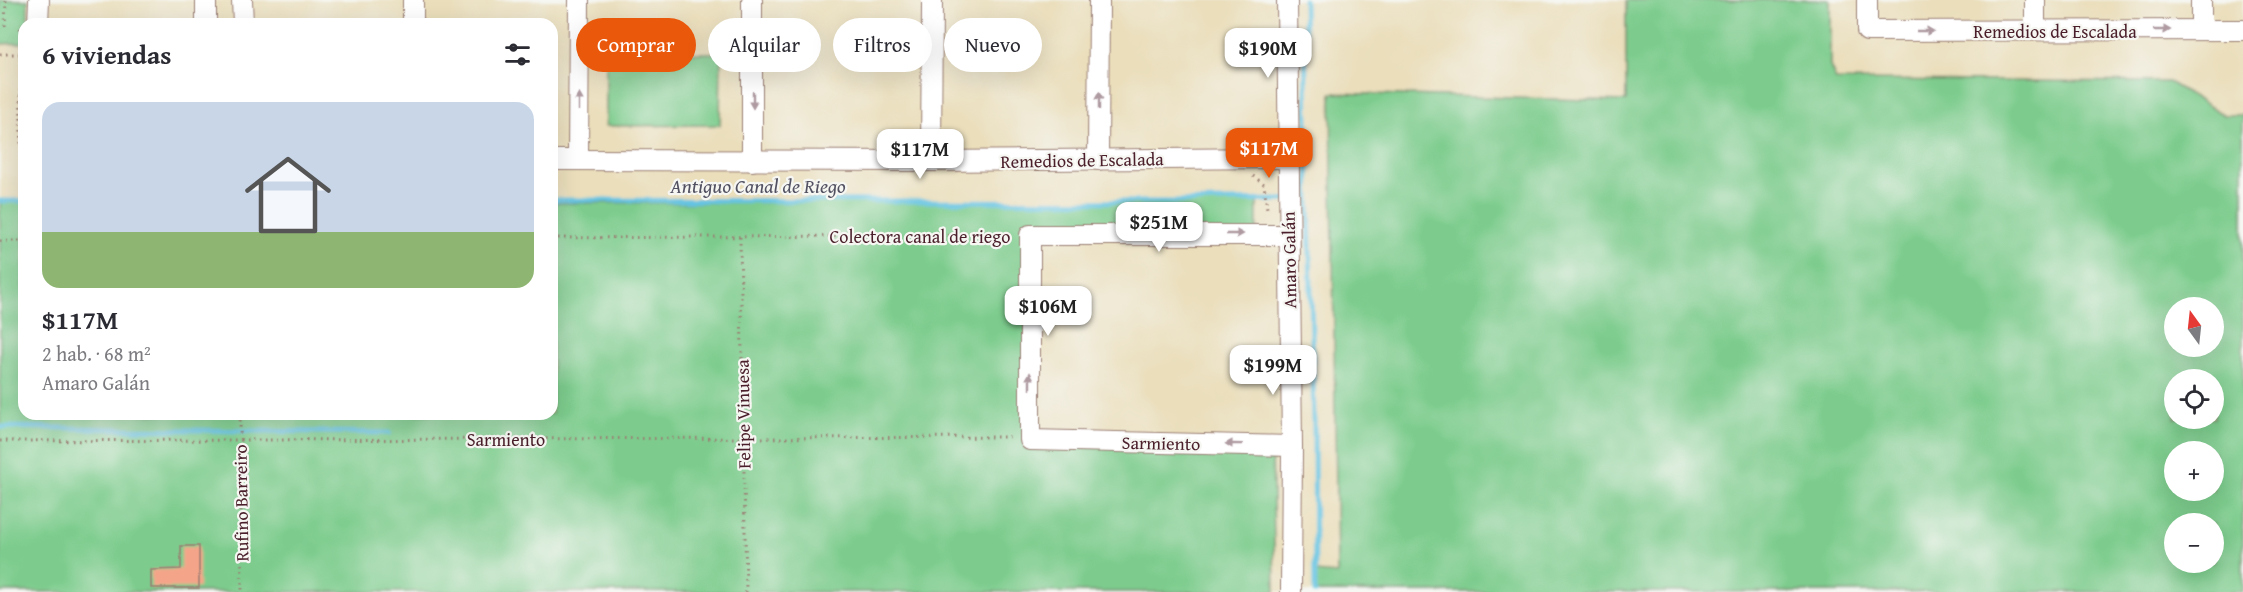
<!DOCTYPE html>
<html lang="es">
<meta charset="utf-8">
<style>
:root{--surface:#fff;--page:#f7f7f7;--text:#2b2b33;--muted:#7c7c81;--line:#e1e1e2;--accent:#ea580c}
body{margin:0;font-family:"Gentium Book Plus",serif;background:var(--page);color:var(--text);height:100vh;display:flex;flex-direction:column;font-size:22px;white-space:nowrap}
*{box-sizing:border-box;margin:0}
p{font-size:20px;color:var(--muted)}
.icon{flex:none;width:33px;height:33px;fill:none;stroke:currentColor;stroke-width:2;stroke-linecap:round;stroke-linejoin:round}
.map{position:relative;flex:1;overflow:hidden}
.panel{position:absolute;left:18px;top:18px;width:540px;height:402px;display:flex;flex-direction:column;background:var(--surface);border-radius:18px;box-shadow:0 6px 24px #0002}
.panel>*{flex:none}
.top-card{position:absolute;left:576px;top:18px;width:570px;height:54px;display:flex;gap:12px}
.needle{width:39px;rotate:345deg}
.tools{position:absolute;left:2164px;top:297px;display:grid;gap:12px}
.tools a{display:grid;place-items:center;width:60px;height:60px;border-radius:50%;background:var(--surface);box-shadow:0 6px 24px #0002;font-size:30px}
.price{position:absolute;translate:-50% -51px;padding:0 14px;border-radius:12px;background:#fff;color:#222;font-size:20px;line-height:39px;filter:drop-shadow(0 2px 3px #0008)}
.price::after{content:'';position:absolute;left:50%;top:36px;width:18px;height:14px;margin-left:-9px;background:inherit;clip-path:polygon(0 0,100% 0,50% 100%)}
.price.current{background:var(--accent);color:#fff}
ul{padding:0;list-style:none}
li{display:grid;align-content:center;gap:12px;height:318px;padding:0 24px}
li+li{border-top:2px solid var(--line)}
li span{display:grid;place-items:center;height:186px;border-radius:18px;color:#555}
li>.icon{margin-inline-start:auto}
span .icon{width:108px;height:108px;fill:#fffc;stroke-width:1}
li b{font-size:26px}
h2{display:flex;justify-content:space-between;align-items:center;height:72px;padding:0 24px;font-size:26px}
.pill{padding:0 21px;border-radius:27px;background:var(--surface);box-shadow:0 6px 24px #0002;font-size:21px;line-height:54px}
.pill.current{background:var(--accent);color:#fff}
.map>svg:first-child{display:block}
.green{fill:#7dcc8d;stroke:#64765c;stroke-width:1.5;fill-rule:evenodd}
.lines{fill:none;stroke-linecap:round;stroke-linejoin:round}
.stream{stroke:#65c4e3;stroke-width:5}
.building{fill:#f4a589}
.minor-casing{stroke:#9a7e73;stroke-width:22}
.path{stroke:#9a7e73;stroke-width:3;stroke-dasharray:1.5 4.5;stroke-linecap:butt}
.minor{stroke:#fff;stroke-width:20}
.oneway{fill:#ae9aa0}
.labels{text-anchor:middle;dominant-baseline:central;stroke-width:4.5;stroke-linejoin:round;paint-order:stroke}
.street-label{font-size:18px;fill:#4a1f2b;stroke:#f6f6f2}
.water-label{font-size:20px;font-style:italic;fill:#525162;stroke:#f6f6f2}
</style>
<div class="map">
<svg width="2243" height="592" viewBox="0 0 2243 592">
<rect width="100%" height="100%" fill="#f6f6f2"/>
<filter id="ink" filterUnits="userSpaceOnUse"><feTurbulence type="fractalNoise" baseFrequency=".0167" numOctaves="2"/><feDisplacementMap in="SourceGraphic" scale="12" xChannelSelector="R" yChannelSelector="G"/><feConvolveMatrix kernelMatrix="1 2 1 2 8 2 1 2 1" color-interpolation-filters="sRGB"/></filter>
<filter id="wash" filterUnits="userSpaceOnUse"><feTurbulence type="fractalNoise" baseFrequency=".008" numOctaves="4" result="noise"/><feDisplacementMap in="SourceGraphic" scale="24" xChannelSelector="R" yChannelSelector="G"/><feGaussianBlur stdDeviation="1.35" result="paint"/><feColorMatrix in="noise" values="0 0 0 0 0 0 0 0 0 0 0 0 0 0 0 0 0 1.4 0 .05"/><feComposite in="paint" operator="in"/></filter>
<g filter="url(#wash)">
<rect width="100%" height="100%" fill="#eadebb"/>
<g class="green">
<path d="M0,0H28V24H24V43L0,44Z"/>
<path d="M1626,0H1830V66L1836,80L2169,82L2224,115H2243V592H1315V572L1337,574L1331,93L1626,101ZM2175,308H2214V346H2175ZM2175,380H2214V418H2175ZM2175,452H2214V490H2175ZM2175,524H2214V562H2175Z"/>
<path d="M606,53H721L720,125L606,126Z"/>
<path d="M0,201H24V414H552V203L1257,201V234L1030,235V439L1272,445L1275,592H0Z"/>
</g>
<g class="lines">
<g class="stream">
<path d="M1304,0L1314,420L1315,592"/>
<path d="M552,200L1170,202L1285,200"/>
<path d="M0,201H24"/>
<path d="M0,427L389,433"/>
</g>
</g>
<g id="blocks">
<path class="building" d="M181,546H199V588H151V570L181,569Z"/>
</g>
</g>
<g filter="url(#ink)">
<use href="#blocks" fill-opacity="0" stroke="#9a7e73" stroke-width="1.5"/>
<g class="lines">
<g class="minor-casing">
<g id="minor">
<path d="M242,0L243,24"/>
<path d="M752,0V161"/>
<path d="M1287,0L1292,446L1291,592"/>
<path d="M1867,0V31L2243,30"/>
<path d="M2035,0V30"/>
<path d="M38,24L39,0"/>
<path d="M206,24V0"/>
<path d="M413,24V0"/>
<path d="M2201,30V0"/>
<path d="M552,160L931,161L1287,158"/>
<path d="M578,160L579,0"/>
<path d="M1098,160L1099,0"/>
<path d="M931,161L932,0"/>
<path d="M1289,235H1030V440L1292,446"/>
</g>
</g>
<g class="path">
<path d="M5,26L6,0"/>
<path d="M20,28L21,145L24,155"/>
<path d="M0,54H19"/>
<path d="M1253,176L1264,184L1267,209"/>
<path d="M740,237L746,592"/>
<path d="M552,238L1013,235"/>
<path d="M0,241H24"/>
<path d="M240,414L242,592"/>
<path d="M0,441L1013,437"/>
</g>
<use href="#minor" class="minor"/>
</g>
<defs><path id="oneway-solid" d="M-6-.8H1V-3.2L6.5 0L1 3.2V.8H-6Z" transform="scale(1.5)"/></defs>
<g class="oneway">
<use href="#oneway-solid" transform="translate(2162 30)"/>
<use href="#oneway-solid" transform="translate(1925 31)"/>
<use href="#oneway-solid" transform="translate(753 100) rotate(90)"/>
<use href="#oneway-solid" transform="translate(1099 101) rotate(-90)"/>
<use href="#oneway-solid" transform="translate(579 102) rotate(-90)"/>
<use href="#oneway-solid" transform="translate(1235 234)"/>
<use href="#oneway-solid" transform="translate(1030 381) rotate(-90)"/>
<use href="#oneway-solid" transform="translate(1234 444) rotate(-179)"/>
</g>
</g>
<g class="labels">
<g class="street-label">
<text x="2055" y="31">Remedios de Escalada</text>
<text transform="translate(1082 160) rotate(-1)">Remedios de Escalada</text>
<text x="920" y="236">Colectora canal de riego</text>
<text transform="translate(1289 260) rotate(-91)">Amaro Galán</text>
<text transform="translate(743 414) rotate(-91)">Felipe Vinuesa</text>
<text x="506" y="439">Sarmiento</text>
<text transform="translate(1161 443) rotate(1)">Sarmiento</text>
<text transform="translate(241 503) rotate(-91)">Rufino Barreiro</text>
</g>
<g class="water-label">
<text x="758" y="185">Antiguo Canal de Riego</text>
</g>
</g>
</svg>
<div class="tools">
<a><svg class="needle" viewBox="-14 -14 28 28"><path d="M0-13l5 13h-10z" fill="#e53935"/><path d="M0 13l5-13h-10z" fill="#7c7c81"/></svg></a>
<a><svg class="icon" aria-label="locate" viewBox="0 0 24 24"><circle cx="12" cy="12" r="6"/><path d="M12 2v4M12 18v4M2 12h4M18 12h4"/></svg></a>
<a>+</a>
<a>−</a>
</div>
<b class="price" style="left:1268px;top:79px">$190M</b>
<b class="price current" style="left:1269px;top:179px">$117M</b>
<b class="price" style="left:920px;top:180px">$117M</b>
<b class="price" style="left:1159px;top:253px">$251M</b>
<b class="price" style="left:1048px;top:337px">$106M</b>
<b class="price" style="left:1273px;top:396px">$199M</b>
<div class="top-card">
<a class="pill current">Comprar</a>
<a class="pill">Alquilar</a>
<a class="pill">Filtros</a>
<a class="pill">Nuevo</a>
</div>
<section class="panel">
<h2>6 viviendas<svg class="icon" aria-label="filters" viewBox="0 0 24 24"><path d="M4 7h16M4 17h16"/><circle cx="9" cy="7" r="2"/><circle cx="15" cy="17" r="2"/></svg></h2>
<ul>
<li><span style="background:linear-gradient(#c9d6e8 70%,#8fb573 0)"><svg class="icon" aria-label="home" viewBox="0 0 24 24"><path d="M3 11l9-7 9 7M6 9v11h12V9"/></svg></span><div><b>$117M</b><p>2 hab. · 68 m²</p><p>Amaro Galán</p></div></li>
</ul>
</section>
</div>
